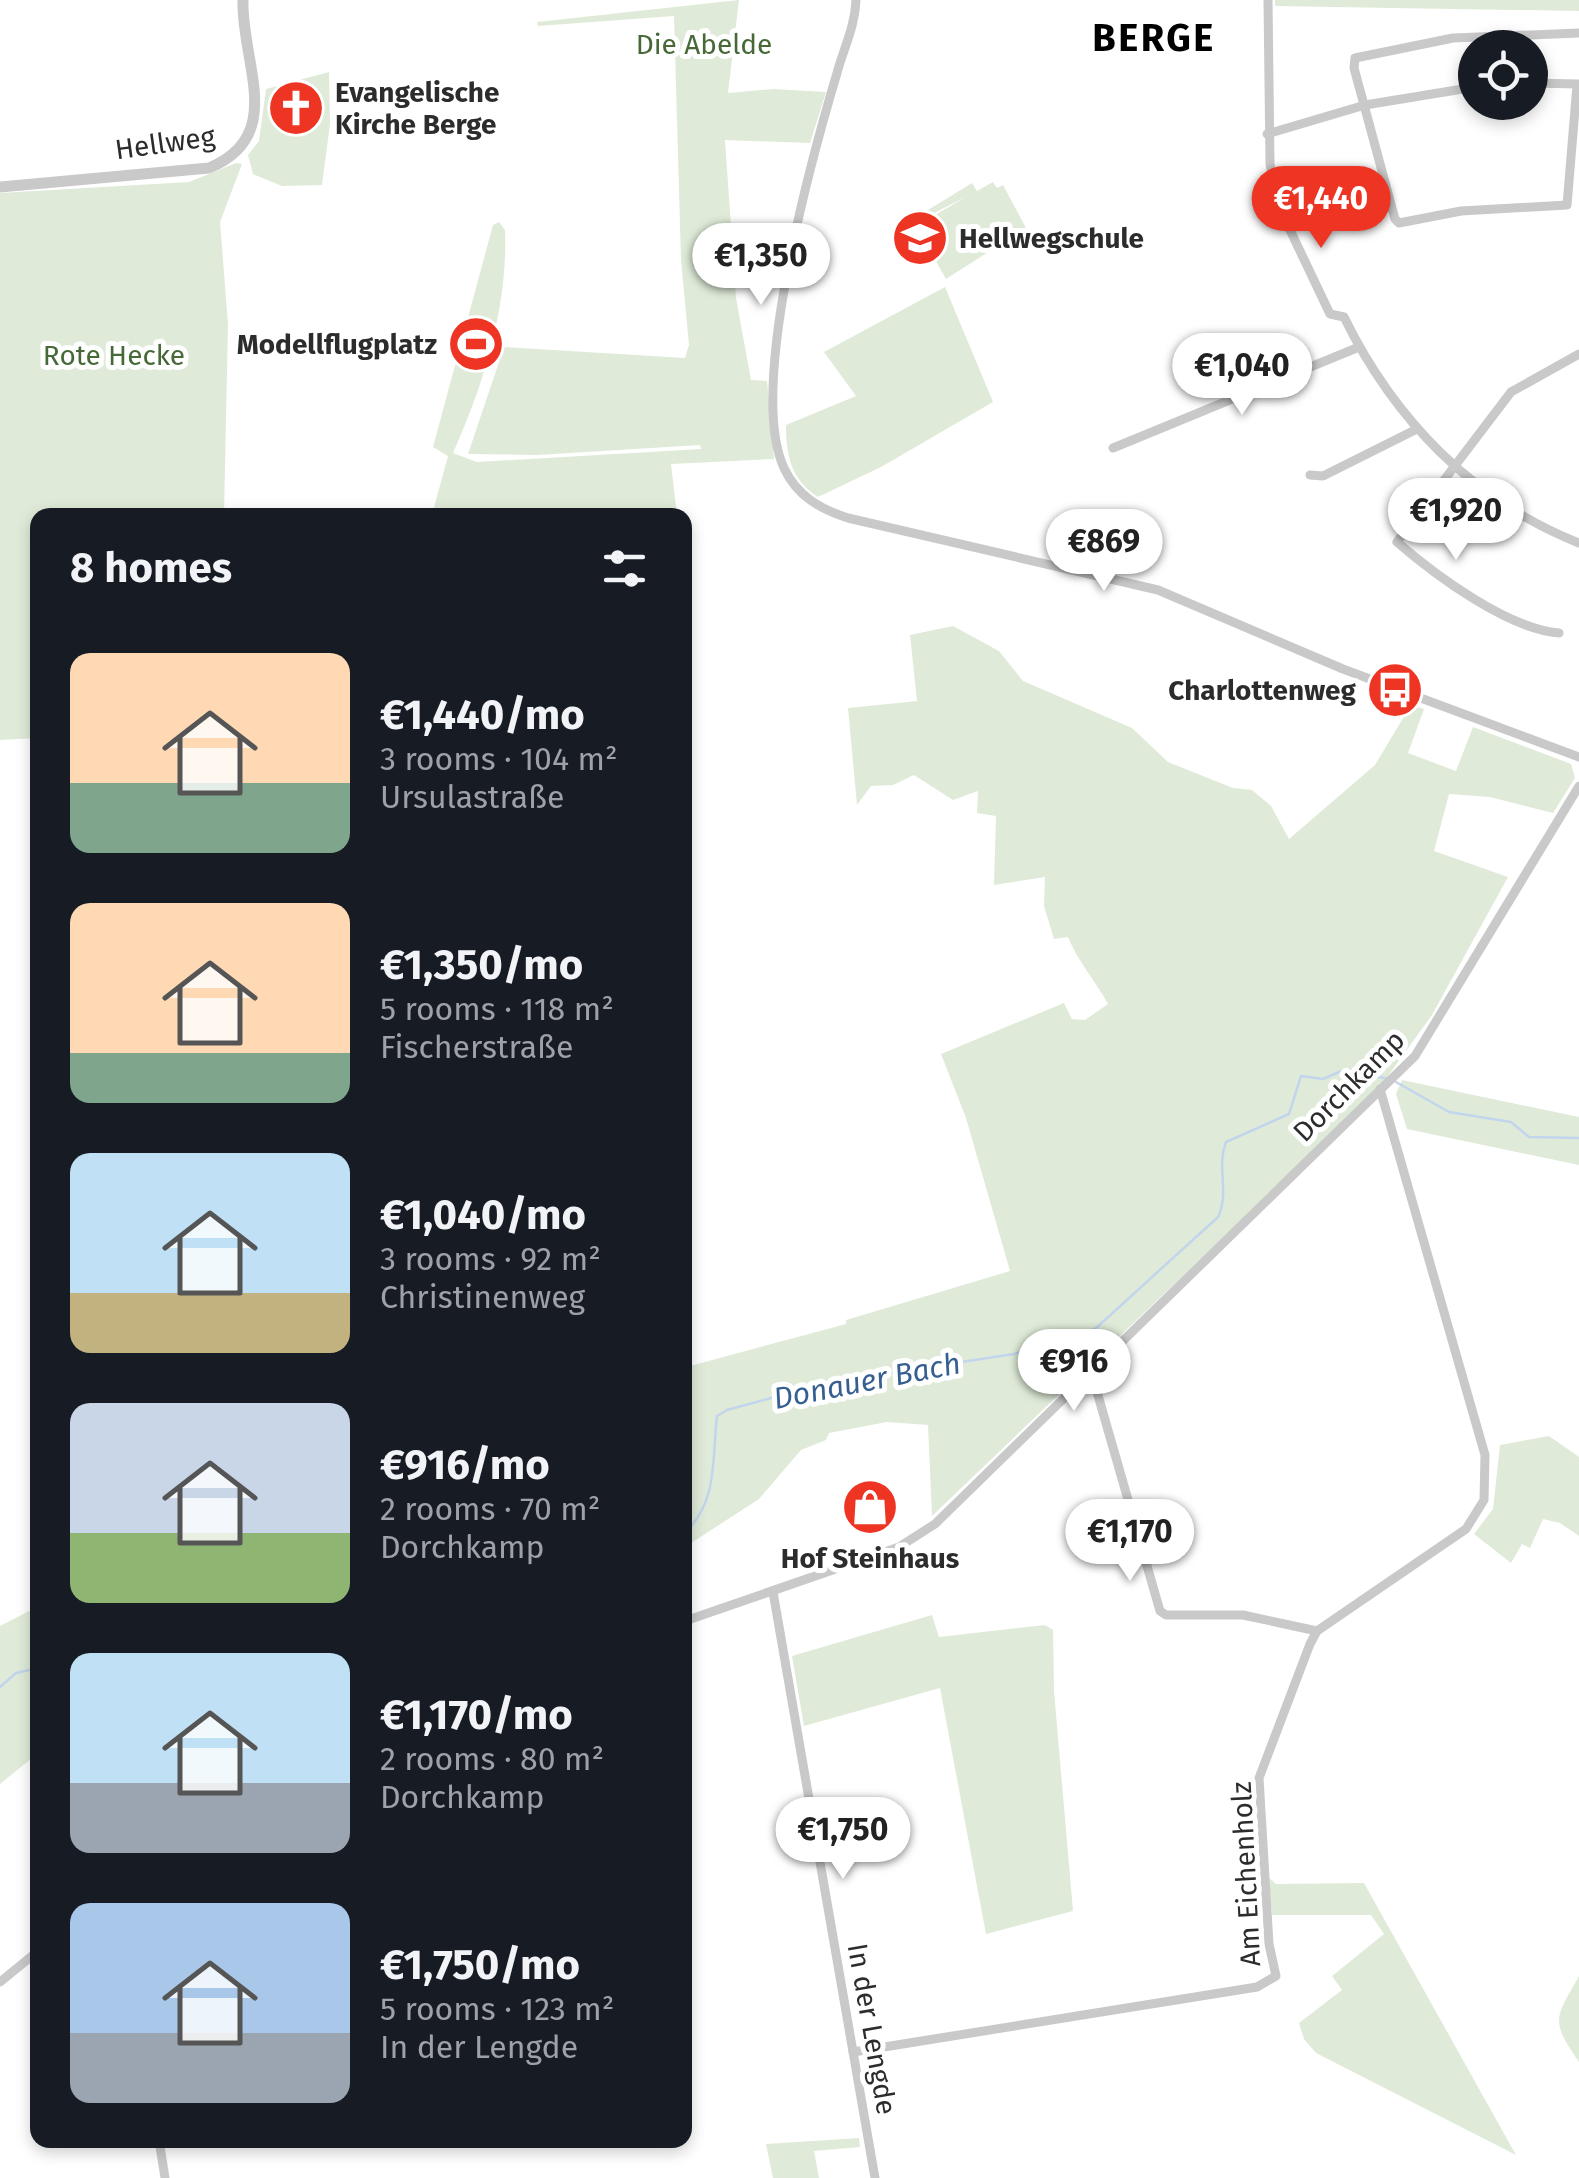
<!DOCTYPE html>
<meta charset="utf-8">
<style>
:root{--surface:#171b24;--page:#20242c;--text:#f1f3f6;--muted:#9ea1a6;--accent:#ee3422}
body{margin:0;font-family:"Fira Sans",sans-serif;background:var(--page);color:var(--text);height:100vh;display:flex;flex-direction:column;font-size:38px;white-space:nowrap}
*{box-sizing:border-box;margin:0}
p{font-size:32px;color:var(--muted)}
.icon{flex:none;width:55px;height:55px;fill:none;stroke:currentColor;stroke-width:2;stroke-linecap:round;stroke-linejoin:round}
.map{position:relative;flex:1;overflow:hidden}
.details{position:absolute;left:30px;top:508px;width:662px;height:1640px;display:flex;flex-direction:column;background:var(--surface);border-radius:20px;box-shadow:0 5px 15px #0003}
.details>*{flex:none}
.buttons{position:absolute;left:1458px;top:30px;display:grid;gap:20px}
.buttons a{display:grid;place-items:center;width:90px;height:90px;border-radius:50%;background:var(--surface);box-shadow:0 5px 15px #0003;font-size:50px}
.price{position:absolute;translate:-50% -85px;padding:0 22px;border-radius:35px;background:#fff;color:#222;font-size:32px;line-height:65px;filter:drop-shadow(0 2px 5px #0008)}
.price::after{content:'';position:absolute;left:50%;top:60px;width:30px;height:22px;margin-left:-15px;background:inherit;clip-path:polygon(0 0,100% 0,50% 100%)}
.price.current{background:var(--accent);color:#fff}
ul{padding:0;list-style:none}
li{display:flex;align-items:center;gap:30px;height:250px;padding:0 40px}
li span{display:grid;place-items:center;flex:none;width:280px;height:200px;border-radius:20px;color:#555}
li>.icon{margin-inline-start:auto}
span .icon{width:120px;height:120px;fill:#fffc;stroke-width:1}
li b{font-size:42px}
h2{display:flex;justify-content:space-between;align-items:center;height:120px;padding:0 40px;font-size:42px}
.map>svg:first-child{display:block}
.green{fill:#dfebd8}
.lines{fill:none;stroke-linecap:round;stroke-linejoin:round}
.stream{stroke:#c2d5ec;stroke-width:2.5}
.minor{stroke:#c9c9c9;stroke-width:9}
.tertiary{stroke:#c9c9c9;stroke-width:11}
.labels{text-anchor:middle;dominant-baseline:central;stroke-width:10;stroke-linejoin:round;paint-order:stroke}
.park-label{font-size:28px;fill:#466937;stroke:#fff}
.poi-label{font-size:28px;font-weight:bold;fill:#2c2c2c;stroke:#fff;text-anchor:start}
.street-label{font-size:28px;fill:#2c2c2c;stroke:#fff}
.water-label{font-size:30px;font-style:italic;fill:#365f91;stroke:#fff}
.district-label{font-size:38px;font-weight:bold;letter-spacing:2.5px;fill:#000;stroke:#fff}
</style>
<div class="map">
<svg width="1579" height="2178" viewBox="0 0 1579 2178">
<rect width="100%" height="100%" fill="#fff"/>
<g class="green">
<path d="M739,0L728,93L773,89L826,92L810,143L725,140L736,298L751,380L767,381L774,459L671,464L677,515H432L448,456L433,447L493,225L499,222L505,230C508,306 484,384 453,453L477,462L701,449L700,445L537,455L468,454L504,347L685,358L689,345L681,260L674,16L538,26L537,22Z"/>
<path d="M1275,0H1579V11L1275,6Z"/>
<path d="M329,72L330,124L322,185L282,186L253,174L248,155L259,141L266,89Z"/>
<path d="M236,163L242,164L220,222L228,324L224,515H38L37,738L0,740V193L189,182Z"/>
<path d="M993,182L997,188L1003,185L1026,228L946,279L916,226L966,197L930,215L928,210L972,183L977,191Z"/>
<path d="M945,287L993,402L881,467L818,497C791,480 786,455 786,425L856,396L824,352Z"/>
<path d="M953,626L999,651L1023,681L1132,728L1168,762L1233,788L1252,790L1271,806L1289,839L1375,765L1411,705L1424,709L1408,753L1456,771L1473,727L1571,764L1575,778L1553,813L1490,797L1449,794L1434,851L1508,877L1432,1015L1380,1087L932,1516L928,1425L887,1422L829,1433L826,1440L801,1450L759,1499L685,1547V1374L690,1366L846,1324V1320L1010,1271L966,1118L941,1054L1064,1003L1072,1019L1085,1020L1108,1004C1095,980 1078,962 1068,937L1054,939L1044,906L1045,877L994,885L996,816L977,813L978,791L953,800L914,775L893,785L871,786L857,805L848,708L917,701L910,635Z"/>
<path d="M1402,1080L1579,1117V1165L1407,1129L1396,1094Z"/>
<path d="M1549,1436L1579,1457V1536L1560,1523L1543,1519L1530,1548L1522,1544L1511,1563L1474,1534L1493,1509L1500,1445Z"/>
<path d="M37,1607V1754L0,1784V1626Z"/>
<path d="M932,1615L939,1637L1045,1625L1053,1630L1054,1691L1073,1911L986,1934L940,1688L804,1726L792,1656Z"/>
<path d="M1269,1878L1276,1884L1364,1883L1516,2155L1316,2053L1304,2039L1299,2023L1342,1990L1332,1976L1384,1934L1371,1915H1272Z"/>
<path d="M1579,1976V2062C1550,2020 1555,2019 1579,1976Z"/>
<path d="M859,2138L860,2147L814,2151L819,2178H773L766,2144Z"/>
</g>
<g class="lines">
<g class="stream">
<path d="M1396,1082L1449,1112L1511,1122L1529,1137L1579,1138"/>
<path d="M685,1533C718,1501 712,1460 717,1416L727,1410L830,1382L1014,1354L1095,1329L1218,1217C1230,1192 1216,1167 1226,1142L1289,1114L1301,1076L1323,1079L1346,1069L1388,1079"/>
<path d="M0,1687L16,1673L38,1668"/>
</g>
<g class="minor">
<path d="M856,0C855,27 844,47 837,73C812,157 747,389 784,468C797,496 820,509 848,518L1158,590L1343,669L1579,757"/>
<path d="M1268,0L1270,164L1280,209L1330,314L1344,317C1394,419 1473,501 1579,543"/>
<path d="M1530,83L1579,84"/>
<path d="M1577,85L1567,205L1461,211L1399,223L1395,219L1354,68L1355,58L1453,38L1579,33"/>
<path d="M1267,134L1365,105L1475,87"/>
<path d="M1113,448L1359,347"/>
<path d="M1310,475L1323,476L1417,429"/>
<path d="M1559,633C1508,629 1435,575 1397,542L1511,392L1579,354"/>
<path d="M1091,1371L1160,1611L1166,1615H1243L1317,1631"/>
<path d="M773,1592L875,2178"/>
<path d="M685,1621L899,1547L935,1524L1415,1056L1579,786"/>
<path d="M0,1982L38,1951"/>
<path d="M853,2052L1257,1987L1276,1976L1269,1944L1259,1778L1310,1644L1317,1631L1466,1529L1484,1500L1485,1455L1380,1089"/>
<path d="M159,2140L165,2178"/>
</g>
<path class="tertiary" d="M0,187L209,168C287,136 241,63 243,0"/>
</g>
<defs>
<g id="church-disc" transform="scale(2.875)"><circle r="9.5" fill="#ee3422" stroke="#fff"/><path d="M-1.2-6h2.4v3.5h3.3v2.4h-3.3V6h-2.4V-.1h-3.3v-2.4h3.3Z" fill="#fff"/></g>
<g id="school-disc" transform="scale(2.875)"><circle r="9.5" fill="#ee3422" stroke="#fff"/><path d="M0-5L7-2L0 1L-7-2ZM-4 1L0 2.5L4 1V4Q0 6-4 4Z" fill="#fff"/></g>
<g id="stadium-disc" transform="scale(2.875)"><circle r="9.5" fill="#ee3422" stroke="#fff"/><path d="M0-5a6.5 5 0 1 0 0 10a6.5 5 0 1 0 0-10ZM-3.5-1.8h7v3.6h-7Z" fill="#fff"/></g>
<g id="bus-disc" transform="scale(2.875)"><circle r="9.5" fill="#ee3422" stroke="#fff"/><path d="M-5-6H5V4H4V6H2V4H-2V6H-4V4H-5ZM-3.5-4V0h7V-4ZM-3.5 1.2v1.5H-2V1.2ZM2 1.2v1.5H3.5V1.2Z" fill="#fff"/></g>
<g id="shop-disc" transform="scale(2.875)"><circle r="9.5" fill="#ee3422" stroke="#fff"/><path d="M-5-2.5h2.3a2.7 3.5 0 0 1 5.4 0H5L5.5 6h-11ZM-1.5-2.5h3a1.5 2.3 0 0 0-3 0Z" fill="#fff"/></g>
</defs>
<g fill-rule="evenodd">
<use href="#church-disc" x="296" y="108"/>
<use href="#school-disc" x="920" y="238"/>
<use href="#stadium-disc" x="476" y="344"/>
<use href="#bus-disc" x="1395" y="690"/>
<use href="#shop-disc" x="870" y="1507"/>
</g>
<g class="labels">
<g class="park-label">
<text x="704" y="44">Die Abelde</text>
<text x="114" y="355">Rote Hecke</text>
</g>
<g class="poi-label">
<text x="335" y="92">Evangelische<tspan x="335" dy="32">Kirche Berge</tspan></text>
<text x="959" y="238">Hellwegschule</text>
<text x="437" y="344" text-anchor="end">Modellflugplatz</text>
<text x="1356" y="690" text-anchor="end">Charlottenweg</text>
<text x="870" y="1558" text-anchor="middle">Hof Steinhaus</text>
</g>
<g class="street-label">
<text transform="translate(165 143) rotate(-8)">Hellweg</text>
<text transform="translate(1349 1086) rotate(-45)">Dorchkamp</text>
<text transform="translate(1246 1874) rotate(-93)">Am Eichenholz</text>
<text transform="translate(872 2029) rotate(80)">In der Lengde</text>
</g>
<g class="water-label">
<text transform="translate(867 1381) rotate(-11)">Donauer Bach</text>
</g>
<g class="district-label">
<text x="1154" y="38">BERGE</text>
</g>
</g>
</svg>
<div class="buttons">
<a><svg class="icon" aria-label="locate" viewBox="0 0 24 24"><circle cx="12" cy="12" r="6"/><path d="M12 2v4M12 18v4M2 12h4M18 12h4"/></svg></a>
</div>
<b class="price current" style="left:1321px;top:251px">€1,440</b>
<b class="price" style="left:761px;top:308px">€1,350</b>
<b class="price" style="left:1242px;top:418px">€1,040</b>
<b class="price" style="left:1456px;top:563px">€1,920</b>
<b class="price" style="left:1104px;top:594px">€869</b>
<b class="price" style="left:1074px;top:1414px">€916</b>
<b class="price" style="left:1130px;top:1584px">€1,170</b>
<b class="price" style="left:843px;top:1882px">€1,750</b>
<section class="details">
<h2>8 homes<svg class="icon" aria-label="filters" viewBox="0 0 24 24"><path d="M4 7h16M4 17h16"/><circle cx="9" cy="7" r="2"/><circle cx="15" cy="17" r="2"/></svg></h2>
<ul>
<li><span style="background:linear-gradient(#ffd9b3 65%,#7fa58c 0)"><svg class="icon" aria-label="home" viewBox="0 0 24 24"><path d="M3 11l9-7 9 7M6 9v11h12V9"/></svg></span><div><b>€1,440/mo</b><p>3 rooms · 104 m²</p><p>Ursulastraße</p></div></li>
<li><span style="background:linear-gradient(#ffd9b3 75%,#7fa58c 0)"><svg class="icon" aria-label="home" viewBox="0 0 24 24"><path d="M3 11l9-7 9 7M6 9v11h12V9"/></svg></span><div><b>€1,350/mo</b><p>5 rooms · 118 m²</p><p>Fischerstraße</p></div></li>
<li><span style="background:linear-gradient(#bfe0f5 70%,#c2b280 0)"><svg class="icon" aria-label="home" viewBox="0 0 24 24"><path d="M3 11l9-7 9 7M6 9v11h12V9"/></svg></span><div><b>€1,040/mo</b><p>3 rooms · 92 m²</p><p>Christinenweg</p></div></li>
<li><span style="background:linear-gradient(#c9d6e8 65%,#8fb573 0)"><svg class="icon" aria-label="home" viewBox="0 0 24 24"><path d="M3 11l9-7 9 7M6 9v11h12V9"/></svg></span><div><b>€916/mo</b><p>2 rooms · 70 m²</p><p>Dorchkamp</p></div></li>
<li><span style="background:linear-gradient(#bfe0f5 65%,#9aa5b1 0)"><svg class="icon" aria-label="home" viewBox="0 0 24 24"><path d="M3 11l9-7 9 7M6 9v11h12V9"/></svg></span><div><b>€1,170/mo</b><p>2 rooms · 80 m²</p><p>Dorchkamp</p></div></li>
<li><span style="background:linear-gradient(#a9c7e8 65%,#9aa5b1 0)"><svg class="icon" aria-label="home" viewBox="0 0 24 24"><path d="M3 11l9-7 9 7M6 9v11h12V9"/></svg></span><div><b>€1,750/mo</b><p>5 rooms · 123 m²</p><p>In der Lengde</p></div></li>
</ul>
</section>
</div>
